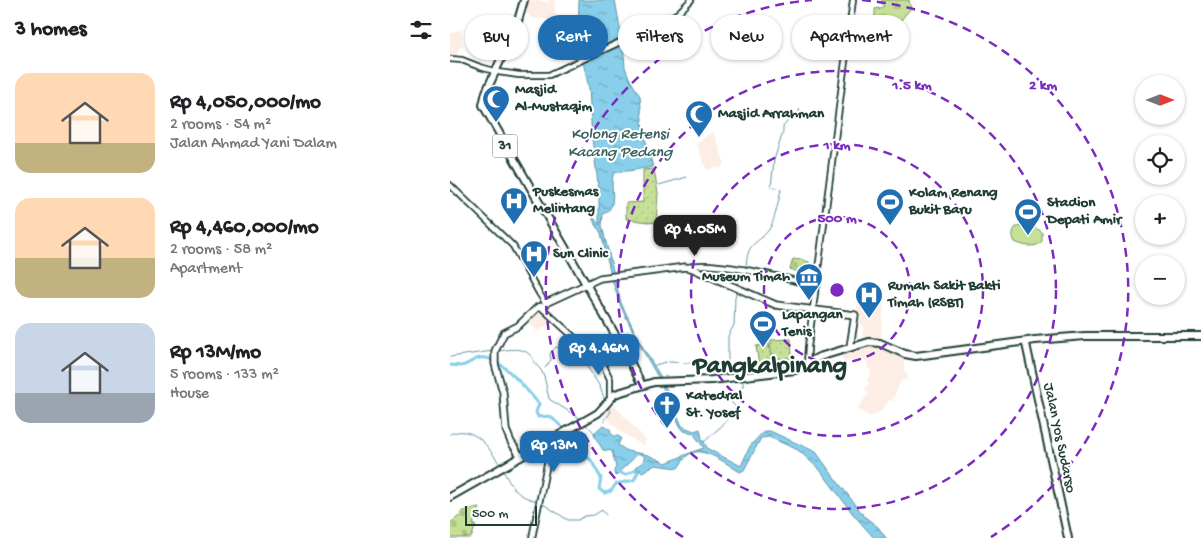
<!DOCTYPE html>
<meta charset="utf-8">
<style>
:root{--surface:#fff;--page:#f6f6f6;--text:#202124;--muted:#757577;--accent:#1f6fb2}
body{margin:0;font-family:"Gochi Hand",sans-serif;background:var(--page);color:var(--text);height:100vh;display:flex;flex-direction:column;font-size:19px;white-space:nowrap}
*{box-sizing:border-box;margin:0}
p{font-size:16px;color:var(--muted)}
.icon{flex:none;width:28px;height:28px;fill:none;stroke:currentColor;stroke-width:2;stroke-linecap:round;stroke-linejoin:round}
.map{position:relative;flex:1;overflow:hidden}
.details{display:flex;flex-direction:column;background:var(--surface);width:450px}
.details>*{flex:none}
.top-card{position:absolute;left:15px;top:15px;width:475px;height:45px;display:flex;gap:10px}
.needle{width:32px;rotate:90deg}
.buttons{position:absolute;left:685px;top:75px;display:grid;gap:10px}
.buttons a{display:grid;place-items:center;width:50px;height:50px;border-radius:50%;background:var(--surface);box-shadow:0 1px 4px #0004;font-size:25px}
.scale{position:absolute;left:15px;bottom:12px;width:72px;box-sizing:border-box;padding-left:5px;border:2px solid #1f3d34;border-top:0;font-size:14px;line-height:18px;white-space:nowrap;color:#1f3d34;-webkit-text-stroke:4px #fff;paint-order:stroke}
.price{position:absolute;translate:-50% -42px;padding:0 11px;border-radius:10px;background:var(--accent);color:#fff;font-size:16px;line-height:32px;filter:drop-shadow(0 1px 2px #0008)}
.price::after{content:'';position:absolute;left:50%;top:30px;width:15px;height:11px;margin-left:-8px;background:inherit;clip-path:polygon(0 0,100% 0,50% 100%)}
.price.on{background:#222;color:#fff}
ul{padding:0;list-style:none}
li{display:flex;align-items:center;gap:15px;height:125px;padding:0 15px}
li span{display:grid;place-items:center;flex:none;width:140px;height:100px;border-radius:15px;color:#555}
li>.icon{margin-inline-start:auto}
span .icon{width:60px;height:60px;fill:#fffc;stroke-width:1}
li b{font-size:21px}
h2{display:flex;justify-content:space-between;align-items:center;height:60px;padding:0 15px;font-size:21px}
.chip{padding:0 18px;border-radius:22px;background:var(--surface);box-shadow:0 1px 4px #0004;font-size:18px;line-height:45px}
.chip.on{background:var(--accent);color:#fff}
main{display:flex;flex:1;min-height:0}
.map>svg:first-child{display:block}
.built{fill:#fceee4}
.grass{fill:url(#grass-dots);stroke:#728f66}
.forest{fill:url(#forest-firs);stroke:#728f66}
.cemetery{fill:url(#cemetery-stones);stroke:#728f66}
.garden{fill:#c6e197;stroke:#728f66}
.water{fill:url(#water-ripples);stroke:#5f95a2}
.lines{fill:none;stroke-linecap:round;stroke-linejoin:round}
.stream{stroke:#5f95a2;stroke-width:1}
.river{stroke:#89cfeb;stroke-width:3}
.secondary-casing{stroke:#1f3d34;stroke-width:8}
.primary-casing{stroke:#1f3d34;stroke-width:9}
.trunk-casing{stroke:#1f3d34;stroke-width:10}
.secondary{stroke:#fff;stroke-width:4.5}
.primary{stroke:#fff;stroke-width:5.5}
.trunk{stroke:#fff;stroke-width:6}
.ring{fill:none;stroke:#7b2cbf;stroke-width:2.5;stroke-dasharray:9 6}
.labels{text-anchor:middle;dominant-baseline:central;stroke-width:4;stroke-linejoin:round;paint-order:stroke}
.shield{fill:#fff;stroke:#627771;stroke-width:1}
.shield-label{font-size:14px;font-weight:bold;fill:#1f3d34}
.poi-label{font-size:15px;font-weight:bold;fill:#1f3d34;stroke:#fff;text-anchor:start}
.street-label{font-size:15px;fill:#1f3d34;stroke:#fff}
.water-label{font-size:16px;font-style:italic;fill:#3a6262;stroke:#fff}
.town-label{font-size:25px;font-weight:bold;fill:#1f3d34;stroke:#fff}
.centre{fill:#7b2cbf;stroke:#fff;stroke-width:2.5}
.ring-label{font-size:15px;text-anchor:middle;font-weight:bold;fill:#7b2cbf;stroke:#fff;stroke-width:4;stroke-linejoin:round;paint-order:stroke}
</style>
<main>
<section class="details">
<h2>3 homes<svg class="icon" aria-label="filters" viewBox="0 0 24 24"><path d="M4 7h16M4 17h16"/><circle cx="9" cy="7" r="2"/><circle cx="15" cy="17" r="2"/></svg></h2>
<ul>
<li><span style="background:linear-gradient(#ffd9b3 70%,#c2b280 0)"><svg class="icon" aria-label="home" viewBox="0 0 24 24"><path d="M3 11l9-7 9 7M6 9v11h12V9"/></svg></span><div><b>Rp 4,050,000/mo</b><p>2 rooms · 54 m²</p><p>Jalan Ahmad Yani Dalam</p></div></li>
<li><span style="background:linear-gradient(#ffd9b3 60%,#c2b280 0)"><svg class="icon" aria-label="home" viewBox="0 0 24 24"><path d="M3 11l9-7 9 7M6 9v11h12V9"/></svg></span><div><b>Rp 4,460,000/mo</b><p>2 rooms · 58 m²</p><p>Apartment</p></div></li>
<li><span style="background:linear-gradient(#c9d6e8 70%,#9aa5b1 0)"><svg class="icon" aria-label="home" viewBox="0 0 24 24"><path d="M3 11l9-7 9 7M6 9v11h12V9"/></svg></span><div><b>Rp 13M/mo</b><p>5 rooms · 133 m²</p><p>House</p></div></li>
</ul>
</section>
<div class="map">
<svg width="751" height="538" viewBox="0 0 751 538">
<defs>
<pattern id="grass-dots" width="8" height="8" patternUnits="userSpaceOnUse" patternTransform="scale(1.25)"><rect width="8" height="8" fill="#c6e197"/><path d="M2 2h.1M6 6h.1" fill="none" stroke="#aac283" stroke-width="1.8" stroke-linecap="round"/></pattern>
<pattern id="forest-firs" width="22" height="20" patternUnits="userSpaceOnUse" patternTransform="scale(1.25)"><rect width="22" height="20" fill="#c6e197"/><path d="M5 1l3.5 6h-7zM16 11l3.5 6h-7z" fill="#aac283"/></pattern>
<pattern id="cemetery-stones" width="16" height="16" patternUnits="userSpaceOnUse" patternTransform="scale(1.25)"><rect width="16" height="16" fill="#c6e197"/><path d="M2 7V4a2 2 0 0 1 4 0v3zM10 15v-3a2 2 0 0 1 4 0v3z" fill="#aac283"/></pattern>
<pattern id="water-ripples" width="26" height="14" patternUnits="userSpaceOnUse" patternTransform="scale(1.25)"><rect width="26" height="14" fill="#89cfeb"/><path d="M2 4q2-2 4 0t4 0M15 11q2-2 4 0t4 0" fill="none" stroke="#6fa9bf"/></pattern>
</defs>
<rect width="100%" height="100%" fill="#fff"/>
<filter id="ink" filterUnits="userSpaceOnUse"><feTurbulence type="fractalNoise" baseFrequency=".02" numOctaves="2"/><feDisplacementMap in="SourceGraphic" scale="10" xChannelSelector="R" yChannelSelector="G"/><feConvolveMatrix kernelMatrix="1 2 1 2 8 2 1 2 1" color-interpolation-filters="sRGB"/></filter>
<g filter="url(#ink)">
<g class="built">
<path d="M76,0H88L98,3L99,0H104L106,20L80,18V15L73,12Z"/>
<path d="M11,29L13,47L9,48L7,53L8,58L0,59V34Z"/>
<path d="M263,131L275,164L269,169L267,167L257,170L246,144Z"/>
<path d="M409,295H423L434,302L431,339H413V324L405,323Z"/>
<path d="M90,308L105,321L87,331L77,319Z"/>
<path d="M424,343L454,354V368L455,374H457V381L452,379L442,401L439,400L431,411L421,417L407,409L419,393L415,390L419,383L417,381L422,370L418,369L417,361L414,359L393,362L391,351Z"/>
<path d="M164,405L196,440L194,446L171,432L155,416L152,411Z"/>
</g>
<g class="grass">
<path d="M204,169L208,193L206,223L176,219V203L193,202V170Z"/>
<path d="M341,339L342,358L322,359L320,340Z"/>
<path d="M319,344L322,369L310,372L306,346Z"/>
</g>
<path class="forest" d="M432,0H459L461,8L445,27L442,20L429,22L425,19V9L429,8V10L434,6L431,2Z"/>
<g class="cemetery">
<path d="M343,259L349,260L350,259L359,262L360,267L367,270L366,278L340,269Z"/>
<path d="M24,508H30L23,524L26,525L21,538H0V523L11,515V512Z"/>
</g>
<path class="garden" d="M575,223L584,225V227L592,232V241C586,249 573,246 565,242C562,237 562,231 566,227L574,226Z"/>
<path class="water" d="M129,0H165L172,38L160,43L161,49L173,43L175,67L179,78L190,96L193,131L203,167L164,173C158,186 170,207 153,214L152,226L171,303L191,344L212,379L232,426L244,431L250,429L252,439L258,449L291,466L300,446L314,431H320L366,452L384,477L415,517L428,527L436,538H424L403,514L370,470L348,450L319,437L311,438L294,470L290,472C278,465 252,444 238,455C234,458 231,464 228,468L205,465L192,472L187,470L185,467L192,463L195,457L190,454H188L165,476L164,471L166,467L162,451L153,450L145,437L144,433L153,425L161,430L160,432L164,436H168L171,438L168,445L177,451L198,455L216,463C229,458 240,452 254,448L243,433L234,431L230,426L208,377L193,351L171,307L161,276L151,233L143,220V218L145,219L149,225V190L142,139L139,88L133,62L146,55L144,52L132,57L128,40Z"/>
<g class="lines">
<g class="stream">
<path d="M348,113L350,109"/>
<path d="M209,185L237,177"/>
<path d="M296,268C297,239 308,246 320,228C325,219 329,199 331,189L321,187L324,160L333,132V127L341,117L345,119L347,116"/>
<path d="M287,286L293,272"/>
<path d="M47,351C61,350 75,345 83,359"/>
<path d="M0,357L43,351"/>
<path d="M132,359L149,385L155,400"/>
<path d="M83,361L91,370L94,376L99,399L131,419"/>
<path d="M219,362L282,365L290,370L291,374"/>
<path d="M205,365L216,362"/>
<path d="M278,365V336L284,325L285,297L287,290"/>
<path d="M95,368L101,360L100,353L106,347L109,348L114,343L130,357"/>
<path d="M157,417L161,412L159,408"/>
<path d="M134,423L138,427"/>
<path d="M153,425L155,418"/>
<path d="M140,428L146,435"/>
<path d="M0,434C24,424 39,447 50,465"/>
<path d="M254,442L278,420L286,407L281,402L293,386V382"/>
<path d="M53,470C62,488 66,496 87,501"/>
<path d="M90,502L118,520H128L135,516L144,515L152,510L156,515"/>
</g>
<path class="river" d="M0,365L12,366C19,364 23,359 30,358C50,355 77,390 89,404L86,412L88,417L100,416L114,429L119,438L131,448L137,457L141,460L151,478L149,489L154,493L161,491L166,484L184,480L188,472L185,470L175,475L169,472"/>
<g class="secondary-casing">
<g id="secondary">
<path d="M0,59L12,60L30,67L48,72L69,75H99L209,24L228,13L241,0"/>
<path d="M0,185L63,246L89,293L94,301L98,302"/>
<path d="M239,267C258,258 342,280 367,286"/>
<path d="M91,307L153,364L160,379V396"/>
<path d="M357,364L358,347L403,0"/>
<path d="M82,538L102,439"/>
</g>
</g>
<g class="primary-casing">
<path id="primary" d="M71,457L61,442L56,430L53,392L45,364V351L54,333L68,326L88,307L94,306L98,302L150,278L235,267L241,268L326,305L405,315L400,347"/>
</g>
<g class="trunk-casing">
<g id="trunk">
<path d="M74,0L67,24L36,92L33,105L174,350L192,385"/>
<path d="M576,344L618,538"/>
<path d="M0,497L148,413L165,394L204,382L262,380L345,370L369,357L419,342L430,343L455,354L466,356L585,340L635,336H751"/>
</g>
</g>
<use href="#secondary" class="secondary"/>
<use href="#primary" class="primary"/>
<use href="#trunk" class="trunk"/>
</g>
</g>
<g class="ring">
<circle cx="387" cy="290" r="73"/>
<circle cx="387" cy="290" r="146"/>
<circle cx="387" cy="290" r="219"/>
<path d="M233 537A291 291 0 0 1 362 0M412 0A291 291 0 0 1 541 537"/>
</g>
<defs>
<g id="mosque-pin" transform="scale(1.4375)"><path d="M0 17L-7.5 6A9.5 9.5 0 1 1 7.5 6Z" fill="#1f6fb2" stroke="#fff"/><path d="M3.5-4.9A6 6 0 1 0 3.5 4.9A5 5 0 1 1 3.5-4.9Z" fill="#fff"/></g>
<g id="hospital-pin" transform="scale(1.4375)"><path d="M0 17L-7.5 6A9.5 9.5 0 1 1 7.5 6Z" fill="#1f6fb2" stroke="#fff"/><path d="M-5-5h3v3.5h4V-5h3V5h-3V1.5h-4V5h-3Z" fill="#fff"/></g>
<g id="stadium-pin" transform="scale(1.4375)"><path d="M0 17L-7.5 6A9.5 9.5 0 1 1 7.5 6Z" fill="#1f6fb2" stroke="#fff"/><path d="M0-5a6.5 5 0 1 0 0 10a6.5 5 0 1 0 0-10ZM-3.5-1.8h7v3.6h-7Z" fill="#fff"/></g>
<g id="museum-pin" transform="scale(1.4375)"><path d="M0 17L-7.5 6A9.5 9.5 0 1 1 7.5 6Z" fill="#1f6fb2" stroke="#fff"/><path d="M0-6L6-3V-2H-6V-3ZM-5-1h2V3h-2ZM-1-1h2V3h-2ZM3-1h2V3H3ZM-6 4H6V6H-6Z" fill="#fff"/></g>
<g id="church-pin" transform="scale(1.4375)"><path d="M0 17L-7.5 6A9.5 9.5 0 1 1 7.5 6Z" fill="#1f6fb2" stroke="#fff"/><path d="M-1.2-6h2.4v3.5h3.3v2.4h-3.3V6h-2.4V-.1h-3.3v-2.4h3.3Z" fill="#fff"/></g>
</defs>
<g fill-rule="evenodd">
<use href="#mosque-pin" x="46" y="99"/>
<use href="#mosque-pin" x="249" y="114"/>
<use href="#hospital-pin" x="64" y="201"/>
<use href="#stadium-pin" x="440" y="202"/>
<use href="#stadium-pin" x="578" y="212"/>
<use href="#hospital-pin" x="84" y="254"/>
<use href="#museum-pin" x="359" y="277"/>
<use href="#hospital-pin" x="419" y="295"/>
<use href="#stadium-pin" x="313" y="324"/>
<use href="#church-pin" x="217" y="405"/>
</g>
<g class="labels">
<rect class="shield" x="42.5" y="134.5" width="25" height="23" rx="4"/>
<g class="shield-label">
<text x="55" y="146">31</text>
</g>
<g class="poi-label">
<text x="65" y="90">Masjid<tspan x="65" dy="17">Al-Mustaqim</tspan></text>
<text x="268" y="114">Masjid Arrahman</text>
<text x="83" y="192">Puskesmas<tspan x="83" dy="17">Melintang</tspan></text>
<text x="459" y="193">Kolam Renang<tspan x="459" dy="17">Bukit Baru</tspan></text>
<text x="597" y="203">Stadion<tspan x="597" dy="17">Depati Amir</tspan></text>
<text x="103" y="254">Sun Clinic</text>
<text x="340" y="277" text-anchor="end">Museum Timah</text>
<text x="438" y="286">Rumah Sakit Bakti<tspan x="438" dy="17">Timah (RSBT)</tspan></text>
<text x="332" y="315">Lapangan<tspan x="332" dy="17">Tenis</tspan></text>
<text x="236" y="396">Katedral<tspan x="236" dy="17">St. Yosef</tspan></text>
</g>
<g class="street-label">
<text transform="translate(609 438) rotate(78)">Jalan Yos Sudarso</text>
</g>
<g class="water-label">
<text x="170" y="135">Kolong Retensi<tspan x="170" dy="18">Kacang Pedang</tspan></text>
</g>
<g class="town-label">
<text x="320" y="367">Pangkalpinang</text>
</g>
</g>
<circle cx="387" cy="290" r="8" class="centre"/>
<g class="ring-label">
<text x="462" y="89">1.5 km</text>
<text x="593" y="89">2 km</text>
<text x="387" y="149">1 km</text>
<text x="387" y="222">500 m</text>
</g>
</svg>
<div class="buttons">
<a><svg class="needle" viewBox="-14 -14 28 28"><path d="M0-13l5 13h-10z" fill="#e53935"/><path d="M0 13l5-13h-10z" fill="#757577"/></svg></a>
<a><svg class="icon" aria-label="locate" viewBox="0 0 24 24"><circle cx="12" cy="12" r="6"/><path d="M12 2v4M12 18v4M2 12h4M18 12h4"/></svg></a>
<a>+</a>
<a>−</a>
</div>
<div class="scale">500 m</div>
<b class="price on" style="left:245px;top:257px">Rp 4.05M</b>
<b class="price" style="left:149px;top:376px">Rp 4.46M</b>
<b class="price" style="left:104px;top:473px">Rp 13M</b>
<div class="top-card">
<a class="chip">Buy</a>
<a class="chip on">Rent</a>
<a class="chip">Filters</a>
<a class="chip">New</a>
<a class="chip">Apartment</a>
</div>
</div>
</main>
